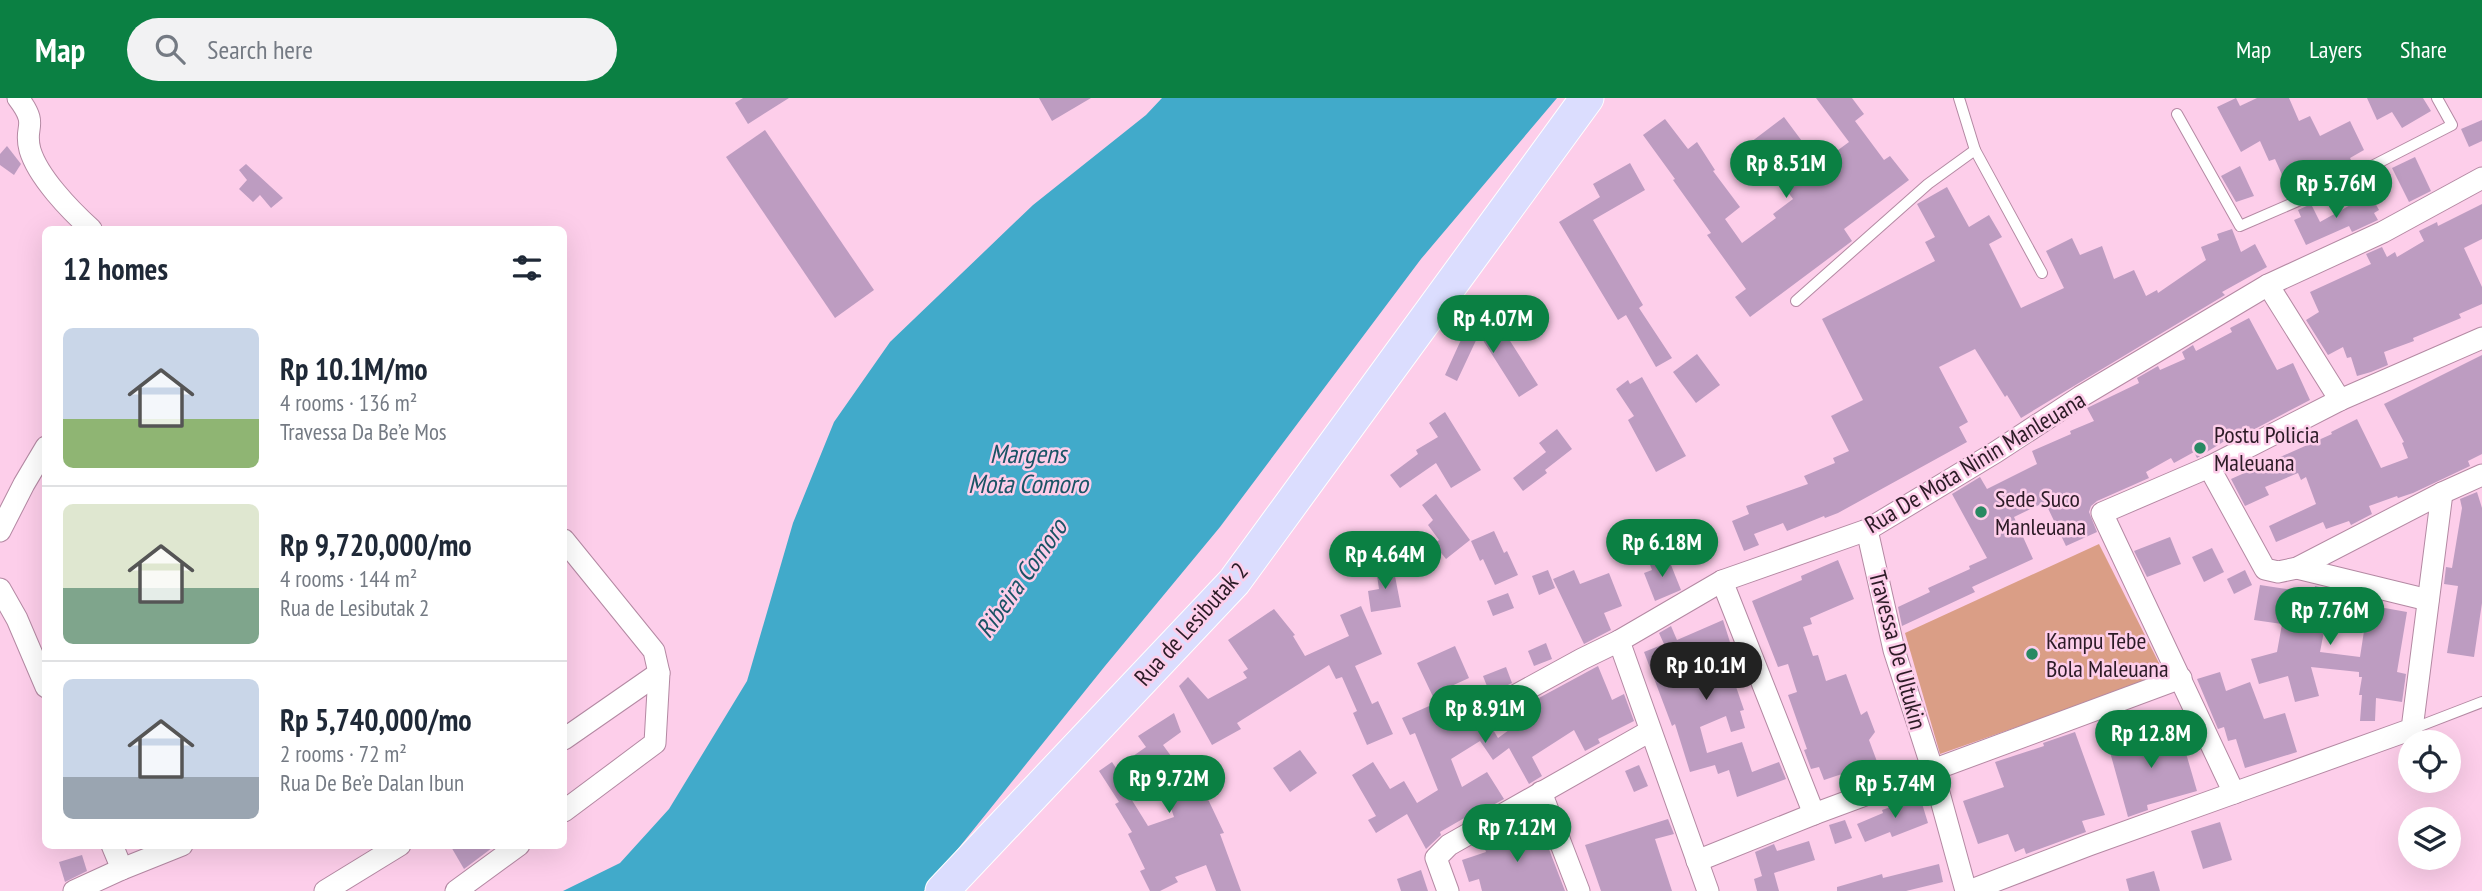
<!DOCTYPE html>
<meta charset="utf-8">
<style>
:root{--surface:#fff;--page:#f2f2f3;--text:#1f2937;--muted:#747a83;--line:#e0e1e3;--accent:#0b8043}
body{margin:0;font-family:"PT Sans Narrow",sans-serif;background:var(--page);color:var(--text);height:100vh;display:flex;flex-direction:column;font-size:26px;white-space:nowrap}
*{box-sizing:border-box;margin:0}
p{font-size:23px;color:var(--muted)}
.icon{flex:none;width:38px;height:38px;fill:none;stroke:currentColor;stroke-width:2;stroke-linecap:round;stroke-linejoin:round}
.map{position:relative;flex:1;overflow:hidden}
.drawer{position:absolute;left:42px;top:128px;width:525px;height:623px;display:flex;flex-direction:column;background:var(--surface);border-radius:10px;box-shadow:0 7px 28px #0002}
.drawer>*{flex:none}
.fabs{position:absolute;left:2398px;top:632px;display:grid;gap:14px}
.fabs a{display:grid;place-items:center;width:63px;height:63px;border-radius:50%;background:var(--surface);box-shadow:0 7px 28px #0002;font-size:35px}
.price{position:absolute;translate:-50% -60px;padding:0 16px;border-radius:24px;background:var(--accent);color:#fff;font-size:23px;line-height:46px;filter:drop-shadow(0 2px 4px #0008)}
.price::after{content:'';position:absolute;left:50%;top:42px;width:21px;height:16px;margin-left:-10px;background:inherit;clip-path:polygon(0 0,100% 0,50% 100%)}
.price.current{background:#222;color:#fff}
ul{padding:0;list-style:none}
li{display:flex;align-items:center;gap:21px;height:175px;padding:0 21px}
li+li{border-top:2px solid var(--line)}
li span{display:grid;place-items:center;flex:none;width:196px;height:140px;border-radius:10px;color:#555}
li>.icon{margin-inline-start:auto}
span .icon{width:84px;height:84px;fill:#fffc;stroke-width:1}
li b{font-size:30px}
h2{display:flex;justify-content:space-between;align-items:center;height:84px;padding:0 21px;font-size:30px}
header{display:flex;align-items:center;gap:42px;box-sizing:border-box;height:98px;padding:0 35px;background:var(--accent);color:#fff}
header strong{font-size:33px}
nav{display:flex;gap:38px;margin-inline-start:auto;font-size:24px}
.search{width:490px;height:63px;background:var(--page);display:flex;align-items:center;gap:18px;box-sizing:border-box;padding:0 24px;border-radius:38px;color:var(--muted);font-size:26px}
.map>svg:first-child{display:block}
.green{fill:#da9e86}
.water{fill:#41aaca}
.building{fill:#bd9cc1;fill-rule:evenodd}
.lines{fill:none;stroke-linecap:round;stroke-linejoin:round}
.service-casing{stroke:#b489a3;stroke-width:12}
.minor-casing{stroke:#b489a3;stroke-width:23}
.primary-casing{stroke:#fff;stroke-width:35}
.service{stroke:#fff;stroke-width:10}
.minor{stroke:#fff;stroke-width:21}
.primary{stroke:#dbddfe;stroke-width:33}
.poi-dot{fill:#288962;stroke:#fdceea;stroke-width:2.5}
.labels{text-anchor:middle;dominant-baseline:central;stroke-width:5;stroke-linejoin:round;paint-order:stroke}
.poi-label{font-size:24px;fill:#2c1b26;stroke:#fdceea;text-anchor:start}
.street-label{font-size:24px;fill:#2c1b26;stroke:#fdceea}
.water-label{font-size:26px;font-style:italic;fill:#1a5365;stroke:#fdceea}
</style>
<header>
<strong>Map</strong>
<div class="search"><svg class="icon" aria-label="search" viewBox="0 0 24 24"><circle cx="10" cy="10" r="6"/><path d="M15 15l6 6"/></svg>Search here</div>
<nav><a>Map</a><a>Layers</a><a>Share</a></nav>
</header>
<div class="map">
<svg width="2482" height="793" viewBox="0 0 2482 793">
<rect width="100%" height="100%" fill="#fdceea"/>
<path class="green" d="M2099,446L2165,577L1940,656L1905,535Z"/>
<path class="water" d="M1162,0H1557L1421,161L1220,429L1105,568L924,793H563L620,765L669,711L747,583L793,425L834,324L890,244L1033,107L1146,17Z"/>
<g class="building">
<path d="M743,0H789L748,26L735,5Z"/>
<path d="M1039,0H1091L1052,23Z"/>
<path d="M1816,0H1852L1864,16L1855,23L1884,62L1890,58L1909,82L1844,131L1852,143L1750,219L1735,199L1746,191L1707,137L1711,135L1673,82L1675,81L1643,37L1665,21L1688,51L1697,44L1715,72L1713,73L1740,109L1725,121L1742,145L1776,120L1773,116L1793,101L1751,44L1784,19L1819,66L1849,44Z"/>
<path d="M2236,0L2240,8L2257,0H2289L2299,23L2310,18L2320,38L2350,23L2364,52L2350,60L2354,68L2291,97L2275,61L2269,63L2260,43L2241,54L2217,9Z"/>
<path d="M2367,0H2423L2431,13L2402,30L2392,14L2377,22Z"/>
<path d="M2482,22V43L2469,49L2461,31Z"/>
<path d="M765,32L874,192L835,220L726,59Z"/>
<path d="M7,48L21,66L14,77L0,67V56Z"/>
<path d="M2415,59L2431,93L2409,104L2392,70Z"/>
<path d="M1630,65L1645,92L1593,122L1643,207L1639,210L1672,260L1656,269L1626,217L1618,222L1559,124L1600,99L1593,86Z"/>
<path d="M246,66L283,100L271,110L260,97L253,104L239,91L247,82L239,72Z"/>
<path d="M2240,68L2254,98L2236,104L2221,78Z"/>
<path d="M1947,89L1969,129L1989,117L2002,139L1989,146L2021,210L2064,190L2046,153L2072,140L2080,157L2102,148L2114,181L2134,172L2146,198L2157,192L2158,195L2206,162L2201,149L2219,142L2217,136L2232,131L2241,154L2255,146L2267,169L2222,194L2225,197L2021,320L2007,297L2005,299L1975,251L1939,269L1968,324L1959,329L1967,344L1838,415L1825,420L1824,418L1787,433L1783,425L1754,436L1759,447L1744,453L1732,423L1749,416L1746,408L1808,386L1804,378L1835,365L1833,360L1849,353L1831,318L1863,302L1822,221L1935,163L1925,144L1935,139L1917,106Z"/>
<path d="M2370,96L2379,112L2374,115L2378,122L2352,134L2349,128L2306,147L2294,122L2301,119L2298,112L2311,106L2320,124Z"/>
<path d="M2482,106V141L2464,150L2482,189V206L2459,216L2461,220L2413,240L2414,243L2384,254L2388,267L2371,274L2357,278L2351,259L2347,260L2343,249L2328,257L2306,222L2319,214L2310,194L2371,166L2366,156L2382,149L2387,159L2395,154L2397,159L2424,143L2419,133L2437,124L2438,128Z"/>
<path d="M1468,218L1491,229L1498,224L1538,287L1519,299L1479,236L1457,283L1445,277L1470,222Z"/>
<path d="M2249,220L2277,272L2293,265L2310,302L2251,333L2249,328L2197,360L2194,354L2174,365L2171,360L2146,374L2149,380L2097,403L2091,408L2089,414L2097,434L2066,448L2045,404L2014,419L2033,461L1972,489L1975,494L1902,528L1898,509L1930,494L1928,490L1970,471L1969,468L1987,460L1952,396L1980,379L1987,391L2037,366L2032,353L2071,336L2070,333L2094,323L2087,310L2139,285L2137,280L2158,268L2160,272L2185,261L2182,254L2193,247L2196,253L2232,234L2230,230Z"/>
<path d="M1697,256L1720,287L1696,305L1673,274Z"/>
<path d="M2482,257V356L2468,363L2470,368L2413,395L2398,400L2397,398L2369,408L2372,416L2351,427L2349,423L2326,431L2323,424L2276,444L2269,428L2316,406L2306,379L2301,382L2298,375L2265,389L2269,397L2245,408L2231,381L2332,336L2331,334L2357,321L2381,370L2408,360L2402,345L2404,344L2384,306Z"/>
<path d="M1642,279L1686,358L1656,374L1628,322L1634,318L1616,291L1628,282L1630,286Z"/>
<path d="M1445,314L1481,372L1451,390L1436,365L1400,390L1390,377L1418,356L1416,352L1438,339L1429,325Z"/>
<path d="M1557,331L1572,351L1545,372L1547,375L1523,393L1513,380L1546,354L1539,345Z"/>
<path d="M2477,394L2482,410V505L2474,559L2447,555L2458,488L2444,486L2446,469L2452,470L2462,410L2460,401Z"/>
<path d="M1436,396L1470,442L1446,461L1434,446L1439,442L1428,427L1433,422L1422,407Z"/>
<path d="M1494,433L1504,455L1507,453L1518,477L1495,487L1483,461L1480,463L1471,443Z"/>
<path d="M2170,439L2181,466L2147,479L2134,453Z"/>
<path d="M2212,450L2224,474L2204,484L2192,459Z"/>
<path d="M1667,457L1681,492L1655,503L1644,475L1652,472L1649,464Z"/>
<path d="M1838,462L1854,501L1810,520L1812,526L1803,529L1813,558L1818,557L1826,583L1846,576L1861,617L1867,613L1875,634L1869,642L1882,677L1865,683L1860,670L1824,682L1819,669L1811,671L1804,652L1807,651L1788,597L1797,594L1788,566L1778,569L1752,503L1802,482L1801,478Z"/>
<path d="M1393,468L1401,509L1371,514L1368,493L1379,491L1376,471Z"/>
<path d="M1548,472L1555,490L1539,497L1532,478Z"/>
<path d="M1574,472L1580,486L1609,475L1622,508L1604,515L1611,532L1584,546L1553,481Z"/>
<path d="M2245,472L2252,487L2234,496L2227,481Z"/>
<path d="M2260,487L2314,495L2315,488L2332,492L2320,554L2360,559L2368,507L2407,514L2397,574L2406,576L2402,604L2376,600L2375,623H2360L2362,597H2359L2362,579H2359V574L2311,569L2319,598L2295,604L2288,578L2259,586L2251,561L2277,554L2282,526L2254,522Z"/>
<path d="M1508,495L1514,510L1493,518L1487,503Z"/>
<path d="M1361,508L1382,556L1355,568L1372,606L1378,603L1393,636L1367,647L1353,615L1357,613L1342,579L1336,581L1329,567L1237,625L1241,631L1212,647L1179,588L1188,579L1208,601L1247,580L1243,574L1248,571L1228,542L1274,511L1295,537L1293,538L1305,558L1349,538L1340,517Z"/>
<path d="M1723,522L1735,560L1732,561L1738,575L1732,577L1744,612L1740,613L1745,630L1731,634L1726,618L1700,629L1707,655L1742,644L1752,674L1779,664L1786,681L1737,699L1729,672L1718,676L1715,667L1690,674L1675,626L1672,628L1644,554L1664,546L1659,535L1671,528L1677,542Z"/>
<path d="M1546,545L1552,561L1534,568L1528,553Z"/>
<path d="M1455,548L1469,580L1447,590L1460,619L1477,608L1478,619L1489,625L1498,640L1520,624L1513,614L1598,568L1612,602L1624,596L1634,623L1598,641L1600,645L1585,653L1574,632L1532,659L1542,678L1529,686L1509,650L1493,662L1480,643L1451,661L1462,689L1487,674L1504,701L1482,713L1480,711L1440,734L1441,737L1426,751L1407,716L1376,735L1368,722L1376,718L1352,677L1373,664L1390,691L1404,683L1417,705L1438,692L1415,635L1410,637L1402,620L1436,605L1417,565Z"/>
<path d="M1506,569L1512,585L1490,596L1483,578Z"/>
<path d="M2220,574L2226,593L2250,584L2264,621L2285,615L2297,654L2245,670L2236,641L2228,643L2224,629L2218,631L2197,581Z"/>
<path d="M2149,614L2157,652L2183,645L2197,693L2147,707L2148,712L2128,719L2110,654L2139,646L2134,617Z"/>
<path d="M1174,615L1181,634L1163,647L1187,680L1196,676L1204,698L1206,697L1224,735L1220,736L1241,793H1216L1206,767L1175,779L1178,784L1160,793H1150L1140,773L1145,771L1128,736L1132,734L1115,706L1119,704L1099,673L1112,664L1116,670L1146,649L1138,638ZM1160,679L1174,719L1148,728L1130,699Z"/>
<path d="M2075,634L2105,717L2082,723L2086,734L2026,756L2024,750L2015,754L2008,736L1978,746L1963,703L2004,689L1995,664L2044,648L2043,645Z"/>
<path d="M1300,652L1317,675L1290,694L1273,670Z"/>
<path d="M1639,667L1648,688L1634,694L1625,673Z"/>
<path d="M1920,699L1928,725L1892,739L1890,734L1865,744L1857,726L1883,715L1882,712Z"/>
<path d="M1537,720L1565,793H1482L1479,781L1469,784L1462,762L1486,754L1485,751L1521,741L1516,727Z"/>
<path d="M1668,721L1674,736L1655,741L1672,793H1601L1585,747Z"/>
<path d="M1845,722L1852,740L1835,746L1829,727Z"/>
<path d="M2220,724L2232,762L2203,771L2191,733Z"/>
<path d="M1809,743L1815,762L1774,775L1779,793H1757L1754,781L1762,778L1755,754L1774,746L1777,753Z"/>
<path d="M450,747H496L464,771Z"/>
<path d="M82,757L87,773L65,784L59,764Z"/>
<path d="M1939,766L1943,784L1906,793H1837V789L1882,776L1883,780Z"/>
<path d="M1421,772L1428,793H1401L1397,781Z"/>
<path d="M2154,773L2160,793H2129L2126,781Z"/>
</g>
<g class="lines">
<g class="service-casing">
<g id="service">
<path d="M2177,16L2240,128L2335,87L2452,27L2437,0"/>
<path d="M1975,52L2042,175"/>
<path d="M1796,203L1928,86L1975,52L1959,0"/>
<path d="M2412,631L2482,604"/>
</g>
</g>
<g class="minor-casing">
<g id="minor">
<path d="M18,0C40,29 23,27 30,52C38,79 70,112 91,131"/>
<path d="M2268,187L2340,302"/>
<path d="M2209,369L2265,471L2278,474L2297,470L2442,395L2482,377"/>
<path d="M1867,432L1894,552L1933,673L1966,793"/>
<path d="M0,433L24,386L46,349"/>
<path d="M564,442L654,553L659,575L655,645L564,713"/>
<path d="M2297,470L2428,502"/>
<path d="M1722,483L1814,716"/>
<path d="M0,491L17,521L46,589"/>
<path d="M1489,612L1582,561L1619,543"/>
<path d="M564,641L659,575"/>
<path d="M1541,694L1579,793"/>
<path d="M2234,695L2412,631L2442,395"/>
<path d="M112,747L122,771"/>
<path d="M1697,763L1814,716L2181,580"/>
<path d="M74,793L122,771L182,747"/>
<path d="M325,793L400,747"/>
<path d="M456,793L519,747"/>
<path d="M1448,793L1436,760L1449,747L1650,633"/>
<path d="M1708,793L1619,543L1722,483L1867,432L1996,354L2080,299L2268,187L2383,134L2482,80"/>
<path d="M1969,793L2089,747L2234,695L2102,415L2209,369L2340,302L2482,240"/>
</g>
</g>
<g class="primary-casing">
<path id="primary" d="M942,793L1234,484L1587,0"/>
</g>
<use href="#service" class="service"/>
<use href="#minor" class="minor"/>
<use href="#primary" class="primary"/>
</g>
<g class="poi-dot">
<circle cx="2200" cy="350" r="7"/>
<circle cx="1981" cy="414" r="7"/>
<circle cx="2032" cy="556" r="7"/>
</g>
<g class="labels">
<g class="poi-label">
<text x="2214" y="336">Postu Policia<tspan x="2214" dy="28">Maleuana</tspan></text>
<text x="1995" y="400">Sede Suco<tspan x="1995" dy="28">Manleuana</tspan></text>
<text x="2046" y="542">Kampu Tebe<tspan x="2046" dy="28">Bola Maleuana</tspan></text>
</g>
<g class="street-label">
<text transform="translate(1975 364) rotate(-31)">Rua De Mota Ninin Manleuana</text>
<text transform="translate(1191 526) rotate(-48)">Rua de Lesibutak 2</text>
<text transform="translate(1898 552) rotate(75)">Travessa De Ultukin</text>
</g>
<g class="water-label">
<text x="1028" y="355">Margens<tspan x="1028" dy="30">Mota Comoro</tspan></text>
<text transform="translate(1021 480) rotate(-55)">Ribeira Comoro</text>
</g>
</g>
</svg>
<div class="fabs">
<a><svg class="icon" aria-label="locate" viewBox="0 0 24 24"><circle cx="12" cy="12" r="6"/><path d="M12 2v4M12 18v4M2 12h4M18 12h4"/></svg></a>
<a><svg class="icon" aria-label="layers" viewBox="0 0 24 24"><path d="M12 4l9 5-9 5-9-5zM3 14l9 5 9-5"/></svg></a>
</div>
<b class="price" style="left:1786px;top:102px">Rp 8.51M</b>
<b class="price" style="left:2336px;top:122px">Rp 5.76M</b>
<b class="price" style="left:1493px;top:257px">Rp 4.07M</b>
<b class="price" style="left:1662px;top:481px">Rp 6.18M</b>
<b class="price" style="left:1385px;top:493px">Rp 4.64M</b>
<b class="price" style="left:2330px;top:549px">Rp 7.76M</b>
<b class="price current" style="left:1706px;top:604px">Rp 10.1M</b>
<b class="price" style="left:1485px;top:647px">Rp 8.91M</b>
<b class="price" style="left:2151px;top:672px">Rp 12.8M</b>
<b class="price" style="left:1169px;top:717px">Rp 9.72M</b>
<b class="price" style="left:1895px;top:722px">Rp 5.74M</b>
<b class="price" style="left:1517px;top:766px">Rp 7.12M</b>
<section class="drawer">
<h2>12 homes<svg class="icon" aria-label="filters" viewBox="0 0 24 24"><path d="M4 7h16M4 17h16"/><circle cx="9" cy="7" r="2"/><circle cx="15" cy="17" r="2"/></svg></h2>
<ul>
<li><span style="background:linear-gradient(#c9d6e8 65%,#8fb573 0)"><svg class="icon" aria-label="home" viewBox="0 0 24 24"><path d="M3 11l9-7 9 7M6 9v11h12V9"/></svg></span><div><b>Rp 10.1M/mo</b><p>4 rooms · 136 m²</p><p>Travessa Da Be’e Mos</p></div></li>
<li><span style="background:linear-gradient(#dfe7d0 60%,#7fa58c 0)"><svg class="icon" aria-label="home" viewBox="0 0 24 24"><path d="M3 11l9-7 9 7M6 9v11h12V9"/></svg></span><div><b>Rp 9,720,000/mo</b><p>4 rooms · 144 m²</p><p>Rua de Lesibutak 2</p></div></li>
<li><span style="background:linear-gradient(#c9d6e8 70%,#9aa5b1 0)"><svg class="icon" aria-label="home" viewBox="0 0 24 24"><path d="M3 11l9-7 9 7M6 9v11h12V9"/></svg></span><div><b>Rp 5,740,000/mo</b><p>2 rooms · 72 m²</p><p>Rua De Be’e Dalan Ibun</p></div></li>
</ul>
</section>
</div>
